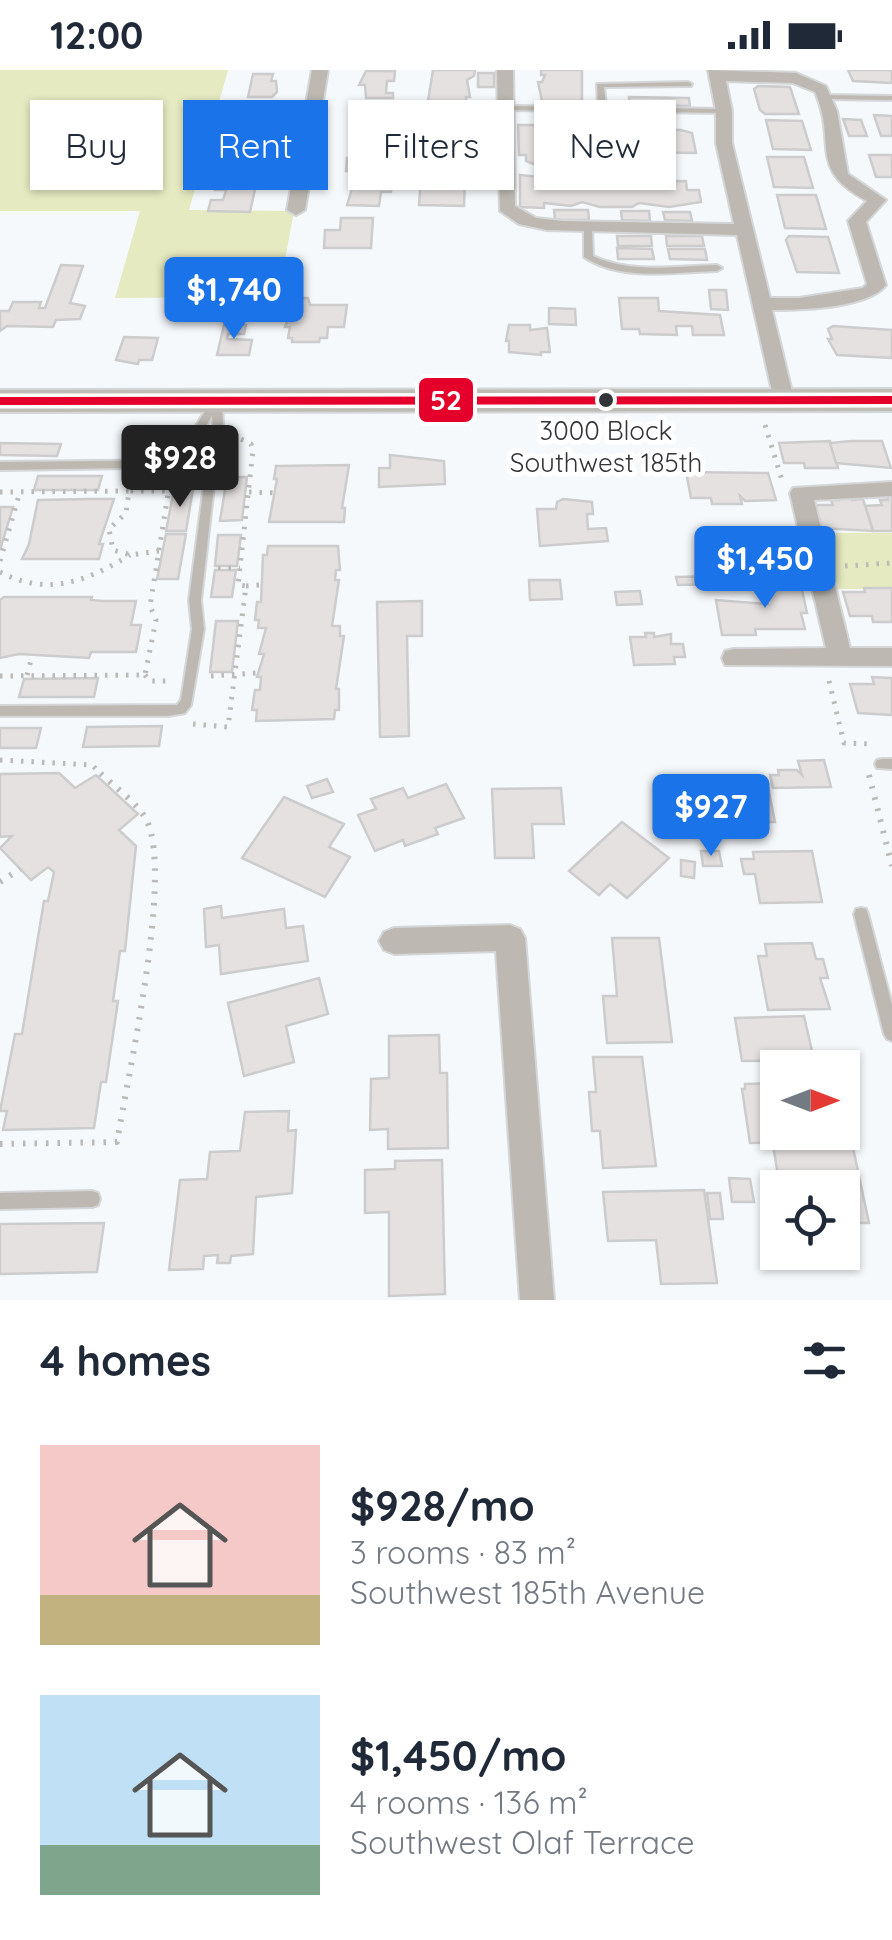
<!DOCTYPE html>
<meta charset="utf-8">
<style>
:root{--surface:#fff;--page:#f6f6f7;--text:#1f2937;--muted:#747a83;--accent:#1a73e8}
body{margin:0;font-family:Quicksand,sans-serif;background:var(--page);color:var(--text);height:100vh;display:flex;flex-direction:column;font-size:38px;white-space:nowrap}
*{box-sizing:border-box;margin:0}
p{font-size:32px;color:var(--muted)}
.icon{flex:none;width:55px;height:55px;fill:none;stroke:currentColor;stroke-width:2;stroke-linecap:round;stroke-linejoin:round}
.map{position:relative;height:1230px;overflow:hidden}
.panel{display:flex;flex-direction:column;background:var(--surface);flex:1}
.panel>*{flex:none}
.banner{position:absolute;left:30px;top:30px;width:832px;height:90px;display:flex;gap:20px}
.needle{width:65px;rotate:90deg}
.controls{position:absolute;left:760px;top:980px;display:grid;gap:20px}
.controls a{display:grid;place-items:center;width:100px;height:100px;border-radius:0px;background:var(--surface);box-shadow:0 2px 8px #0004;font-size:50px}
.price{position:absolute;translate:-50% -85px;padding:0 22px;border-radius:10px;background:var(--accent);color:#fff;font-size:32px;line-height:65px;filter:drop-shadow(0 2px 5px #0008)}
.price::after{content:'';position:absolute;left:50%;top:60px;width:30px;height:22px;margin-left:-15px;background:inherit;clip-path:polygon(0 0,100% 0,50% 100%)}
.price.active{background:#222;color:#fff}
ul{padding:0;list-style:none}
li{display:flex;align-items:center;gap:30px;height:250px;padding:0 40px}
li span{display:grid;place-items:center;flex:none;width:280px;height:200px;border-radius:0px;color:#555}
li>.icon{margin-inline-start:auto}
span .icon{width:120px;height:120px;fill:#fffc;stroke-width:1}
li b{font-size:42px}
h2{display:flex;justify-content:space-between;align-items:center;height:120px;padding:0 40px;font-size:42px}
.tag{padding:0 35px;border-radius:0px;background:var(--surface);box-shadow:0 2px 8px #0004;font-size:35px;line-height:90px}
.tag.active{background:var(--accent);color:#fff}
.status{display:flex;justify-content:space-between;align-items:center;height:70px;padding:0 50px;background:var(--surface);direction:ltr}
.status svg{height:28px;fill:currentColor}
.map>svg:first-child{display:block}
.green{fill:#e6eac1}
.building{fill:#e6e1e1;stroke:#cccccd;stroke-width:2.5}
.lines{fill:none;stroke-linecap:round;stroke-linejoin:round}
.lane-casing{stroke:#d4d6d8;stroke-width:4}
.street-casing{stroke:#d4d6d8;stroke-width:4}
.primary-casing{stroke:#d4d6d8;stroke-width:4}
.path-far1{stroke:#bbbab6;stroke-width:5;stroke-dasharray:2.5 8;stroke-linecap:butt}
.path{stroke:#bbbab6;stroke-width:6;stroke-dasharray:2.5 9;stroke-linecap:butt}
.lane{fill:#bdb9b2;fill-rule:evenodd}
.street{fill:#bdb9b2;fill-rule:evenodd}
.primary{fill:#bfbbb5;fill-rule:evenodd}
.bus-1-casing{stroke:#fff;stroke-width:7}
.bus-1{fill:#e4002b;fill-rule:evenodd}
.bus-dot{fill:#323437;stroke:#fff;stroke-width:4}
.labels{text-anchor:middle;dominant-baseline:central;stroke-width:10;stroke-linejoin:round;paint-order:stroke}
.bus-label{font-size:26px;fill:#323437;stroke:#fff}
.line-badge{stroke:#fff;stroke-width:4}
.badge-label{font-size:28px;text-anchor:middle;font-weight:bold;fill:#fff}
</style>
<div class="status"><b>12:00</b><svg viewBox="0 0 49 12"><path d="M0 12V9h3v3zM5 12V6h3v6zM10 12V3h3v9zM15 12V0h3v12zM26 1h20v11H26zM47 4h2v5h-2z"/></svg></div>
<div class="map">
<svg width="892" height="1230" viewBox="0 0 892 1230">
<rect width="100%" height="100%" fill="#f6f9fc"/>
<g class="green">
<path d="M0,0H228L189,140L294,141L278,227L115,228L140,141H0Z"/>
<path d="M823,463H892V519H838Z"/>
</g>
<g class="building">
<path d="M433,0H475L474,6L467,10L470,27H466V31H428Z"/>
<path d="M541,0H582V31H542L538,12H542L545,5H541Z"/>
<path d="M848,0H892V13L853,11Z"/>
<path d="M366,1H395L394,11H387L386,23H393V28H366L365,15H359Z"/>
<rect x="478" y="3" width="16" height="14"/>
<path d="M253,4H273L271,11H276L277,22L272,27H248Z"/>
<path d="M758,16L790,17L799,44H765L760,40L754,19Z"/>
<path d="M629,27L689,28L690,36L630,35Z"/>
<path d="M427,35L468,36L464,136L419,135Z"/>
<path d="M238,37L271,38L266,60H238L240,52H234Z"/>
<path d="M360,37H386L385,45L399,46V54H385V59H357Z"/>
<path d="M542,44L572,45L573,53L542,52Z"/>
<path d="M580,45H610L611,54L581,53Z"/>
<path d="M874,45L892,46V66H881Z"/>
<path d="M632,46H663L664,54H633Z"/>
<path d="M843,49L861,50L867,66H849Z"/>
<path d="M766,50L802,51L811,80L773,79Z"/>
<path d="M477,51H494L493,67H477Z"/>
<path d="M518,55H540V60L550,61L597,62L606,58L681,60L692,63L696,83L563,81L564,91L553,96H538L526,91V85H519Z"/>
<path d="M237,67H265L256,100H218L222,85H232Z"/>
<path d="M362,68H387L384,101H346L347,88L360,89L358,78Z"/>
<path d="M477,75H494L493,91H477Z"/>
<path d="M869,85H892V107H876Z"/>
<path d="M767,87H804L813,118L774,117Z"/>
<path d="M477,99H493V117L476,116Z"/>
<path d="M520,105L589,112L686,111L687,120H699L701,132L669,137L639,133L632,137H600L582,132L571,136L544,133V138L520,137Z"/>
<path d="M230,106H258L250,142L208,141L211,130H223L226,120H215L218,108Z"/>
<path d="M355,109L392,111L391,122H381L379,136L347,135Z"/>
<path d="M777,125H816L826,159L785,158Z"/>
<path d="M554,140H588L589,150H555Z"/>
<path d="M621,141H649L650,151L622,150Z"/>
<path d="M663,142H690L692,151L665,150Z"/>
<path d="M341,148H373L371,178H324L325,160H340Z"/>
<path d="M617,166H651L652,176H618Z"/>
<path d="M666,166H702L704,176H667Z"/>
<path d="M789,166L828,167L839,203L797,202L786,170Z"/>
<path d="M617,178L652,179L654,189H618Z"/>
<path d="M668,179H705L707,190L670,189Z"/>
<path d="M61,195L83,196L70,233L85,236L80,249L56,250L53,257L7,256L0,261V241H9L13,232H41L39,238H45Z"/>
<path d="M276,208H293L290,223H273Z"/>
<path d="M709,220H726L728,240L711,239Z"/>
<path d="M296,228H308L310,235H347L344,257H328L327,268H320L319,272H292V268H288L290,257H285Z"/>
<path d="M619,228H658L659,241L720,245L724,265H693L692,256H676L677,265L640,264L639,259H622Z"/>
<path d="M549,238L575,239L576,255L549,254Z"/>
<path d="M224,255H246L244,264H228L227,269L252,270L249,285H217Z"/>
<path d="M509,255H530V260L547,258L550,282H541V285L509,282V271H506Z"/>
<path d="M833,256L892,260V288L837,285L828,269H832L828,259Z"/>
<path d="M124,267L158,268L152,290H139L138,294L116,290Z"/>
<path d="M830,371L838,398H805L804,393H784L779,373Z"/>
<path d="M851,371H882L891,398L836,393L830,373Z"/>
<path d="M0,373L61,374L57,386L0,385Z"/>
<path d="M390,385L444,391L445,414L379,417V398H390Z"/>
<path d="M349,395L342,438H345L344,452H269L277,409H274L276,396Z"/>
<path d="M686,402L768,403L776,430L745,431L740,426L742,434H712L711,428H691Z"/>
<path d="M38,406H102L98,420H34Z"/>
<path d="M227,407H247L242,450L220,451Z"/>
<path d="M174,419H193L186,461H166Z"/>
<path d="M885,422H892V461H873L865,436L882,435L880,430H888Z"/>
<path d="M837,423H850L852,430L863,429L873,461L819,458L812,435H833L831,430H839Z"/>
<path d="M89,429H114L99,474H103L99,489H22L29,474L38,430Z"/>
<path d="M563,429L592,432L593,444H587L588,459L606,458L608,471L540,476L537,439H556L557,432Z"/>
<path d="M0,437H13L0,480Z"/>
<path d="M166,464H186L178,509H157Z"/>
<path d="M218,465H241L237,496H215Z"/>
<path d="M268,476H338L340,500H336L335,510H339L332,556H340V566H344L336,619H339V640H335L334,649L256,651L257,640H252L255,620H260L261,607H257L264,584H259L266,558H258L259,550H255L257,532H261L263,485H267Z"/>
<path d="M770,484H794L797,495H792L794,502L778,503Z"/>
<path d="M215,500H236L232,527H211Z"/>
<path d="M719,506L721,514L678,515L676,507Z"/>
<path d="M529,510H560L562,529L530,530Z"/>
<path d="M763,511H800L807,543H801L805,559H755L756,565H722L716,530L768,534Z"/>
<path d="M864,518H892V552H873L872,546H850L843,522H865Z"/>
<path d="M640,521L642,534L617,535L615,522Z"/>
<path d="M4,527H92L91,530L103,531H136L131,555H141L136,582H91L89,588L19,584L0,588V530Z"/>
<path d="M422,531V566H407L409,666L380,667L377,532Z"/>
<path d="M216,551H238L232,602H210Z"/>
<path d="M645,563H654V567L671,564V574H683L685,587H674L675,594L634,595L630,567H646Z"/>
<path d="M872,607L892,608V645L858,643L850,614H874Z"/>
<path d="M98,608L94,627H19L24,609Z"/>
<path d="M162,656L159,676L83,677L87,657Z"/>
<path d="M0,658H41L36,678H0Z"/>
<path d="M824,690L831,717L773,718L770,705H779L778,700H797L802,705L798,691Z"/>
<path d="M59,703L75,718L96,705L138,744L119,760L136,776L125,881H120L113,931H118L106,1012H101L94,1058L3,1060L7,1041H0L15,964H22L44,831H48L54,802L48,797L31,810L0,778L12,766L0,767V704Z"/>
<path d="M327,709L333,722L312,728L307,716Z"/>
<path d="M705,710H717L719,718L768,717L775,752H758L760,760H744L742,753H708L702,716H706Z"/>
<path d="M446,714L464,748L435,758L438,764L405,776L403,770L375,781L358,745L376,739L371,729L403,718L408,728Z"/>
<path d="M561,718L564,754H532L534,788H495L492,719Z"/>
<path d="M284,727L344,754L329,777L350,787L325,827L242,788Z"/>
<path d="M622,752L669,788L627,828L610,814L599,825L569,801Z"/>
<path d="M701,781H719L722,796H703Z"/>
<path d="M812,781L822,832L760,833L755,804H744L741,789H754L753,782Z"/>
<path d="M681,790L695,792L694,808L681,806Z"/>
<path d="M221,836L222,848L284,839L286,858L303,856L308,891L221,904L219,875L206,877L204,839Z"/>
<path d="M612,868H659L672,972L607,973L603,926H617Z"/>
<path d="M812,873L816,889H823L828,908H820L830,939L768,940L758,886H767L765,874Z"/>
<path d="M319,908L328,944L286,956L294,992L244,1006L228,933Z"/>
<path d="M804,946L814,990L742,991L735,948Z"/>
<path d="M439,965L440,1003H447L448,1078L388,1079V1059L370,1060L371,1009L389,1008V966Z"/>
<path d="M593,987H642L656,1096L603,1098L600,1061H592L589,1022H596Z"/>
<path d="M778,1013V1062H787L789,1072L750,1073L742,1019H745V1014Z"/>
<path d="M289,1041L288,1061L296,1060L292,1123L256,1127L253,1184L231,1186L230,1193H217L218,1185L204,1186L203,1199L169,1200L180,1110L207,1109L210,1082L240,1081L245,1042Z"/>
<path d="M852,1073L869,1153H842V1118H780L773,1075Z"/>
<path d="M442,1090L445,1224L389,1226V1142L365,1143V1100L395,1099V1091Z"/>
<path d="M729,1108L750,1109L754,1132H732Z"/>
<path d="M704,1120L717,1213L661,1214L656,1170L608,1171L603,1122Z"/>
<path d="M707,1123H720L723,1149H710Z"/>
<path d="M104,1153L97,1202L0,1204V1154Z"/>
</g>
<g class="lines">
<g class="lane-casing">
<g id="lane">
<path d="M688,12L692,14L691,16L604,17L606,37L724,39H727V43L505,40L501,38L505,36L598,37L597,14Z"/>
<path d="M823,25L892,26V30L826,29H823Z"/>
<path d="M588,154L592,157L593,186C632,204 676,196 717,195L722,198L717,201C675,202 621,212 584,187V157Z"/>
<path d="M217,327L222,330L224,381L211,394L215,407L201,530L204,559L191,635L185,643L168,646H0V636L177,635L181,630L192,559L189,530L205,407L201,397L0,400V392L195,390L188,381L191,364L213,328ZM212,346L214,380L205,387L198,380L201,364Z"/>
<path d="M882,689H892V699L877,698L875,694L877,690Z"/>
<path d="M861,838L866,839L868,844L892,935V971L887,969L884,964L854,844L856,839Z"/>
<path d="M92,1121L98,1123L100,1129L98,1135L92,1137L0,1139V1123Z"/>
</g>
</g>
<g class="street-casing">
<g id="street">
<path d="M312,0H328L305,140L296,145L287,140Z"/>
<path d="M497,0H513L515,136L536,148L563,151L734,154L716,73V41L708,0L796,3L826,16L837,41L848,104L886,130L866,152L886,215C868,238 802,240 772,240L794,330L791,335L784,336L774,330L737,165L547,160L519,154L500,141ZM726,11L793,13L815,22C838,74 806,98 867,131L848,151L867,214L863,218L799,228H770L732,73V41Z"/>
<path d="M892,412V426L814,430L850,578H892V596L725,595L722,588L725,581L734,579L826,578L790,423L793,418Z"/>
<path d="M510,855L520,859L525,868L554,1230H520L496,881L394,884L384,880L379,871L384,862L394,858Z"/>
</g>
</g>
<g class="primary-casing">
<path id="primary" d="M892,319V341L0,342V320Z"/>
</g>
<g class="path-far1">
<path d="M765,355L782,410"/>
<path d="M169,418H191"/>
<path d="M0,422L129,421"/>
<path d="M249,422L276,423"/>
<path d="M159,481L131,485L113,480L109,459L126,443L129,421H169"/>
<path d="M0,491L20,422"/>
<path d="M845,496L892,493"/>
<path d="M218,498H240"/>
<path d="M0,502C48,527 87,511 130,485"/>
<path d="M246,516L260,515"/>
<path d="M27,605L32,586"/>
<path d="M145,605L149,611H168"/>
<path d="M0,606L145,605L156,550L150,536L170,412"/>
<path d="M211,606L257,603"/>
<path d="M829,611L844,673L874,674"/>
<path d="M193,654L228,657L246,516L238,515L253,380L251,374L237,367"/>
<path d="M0,690L92,695L101,704"/>
</g>
<g class="path">
<path d="M869,705L892,796"/>
<path d="M0,812L20,799"/>
<path d="M0,1074L117,1072C128,1004 173,807 147,751C138,733 113,716 98,701"/>
</g>
<use href="#lane" class="lane"/>
<use href="#street" class="street"/>
<use href="#primary" class="primary"/>
<g class="bus-1-casing">
<path id="bus-1" d="M892,326V334L0,335V327Z"/>
</g>
<use href="#bus-1" class="bus-1"/>
</g>
<circle class="bus-dot" cx="606" cy="330" r="9"/>
<g class="labels">
<g class="bus-label">
<text x="606" y="360">3000 Block<tspan x="606" dy="32">Southwest 185th</tspan></text>
</g>
</g>
<rect class="line-badge" x="417" y="306" width="58" height="48" rx="10" fill="#e4002b"/>
<g class="badge-label">
<text x="446" y="340">52</text>
</g>
</svg>
<div class="controls">
<a><svg class="needle" viewBox="-14 -14 28 28"><path d="M0-13l5 13h-10z" fill="#e53935"/><path d="M0 13l5-13h-10z" fill="#747a83"/></svg></a>
<a><svg class="icon" aria-label="locate" viewBox="0 0 24 24"><circle cx="12" cy="12" r="6"/><path d="M12 2v4M12 18v4M2 12h4M18 12h4"/></svg></a>
</div>
<b class="price" style="left:234px;top:272px">$1,740</b>
<b class="price active" style="left:180px;top:440px">$928</b>
<b class="price" style="left:765px;top:541px">$1,450</b>
<b class="price" style="left:711px;top:789px">$927</b>
<div class="banner">
<a class="tag">Buy</a>
<a class="tag active">Rent</a>
<a class="tag">Filters</a>
<a class="tag">New</a>
</div>
</div>
<section class="panel">
<h2>4 homes<svg class="icon" aria-label="filters" viewBox="0 0 24 24"><path d="M4 7h16M4 17h16"/><circle cx="9" cy="7" r="2"/><circle cx="15" cy="17" r="2"/></svg></h2>
<ul>
<li><span style="background:linear-gradient(#f6c9c9 75%,#c2b280 0)"><svg class="icon" aria-label="home" viewBox="0 0 24 24"><path d="M3 11l9-7 9 7M6 9v11h12V9"/></svg></span><div><b>$928/mo</b><p>3 rooms · 83 m²</p><p>Southwest 185th Avenue</p></div></li>
<li><span style="background:linear-gradient(#bfe0f5 75%,#7fa58c 0)"><svg class="icon" aria-label="home" viewBox="0 0 24 24"><path d="M3 11l9-7 9 7M6 9v11h12V9"/></svg></span><div><b>$1,450/mo</b><p>4 rooms · 136 m²</p><p>Southwest Olaf Terrace</p></div></li>
</ul>
</section>
